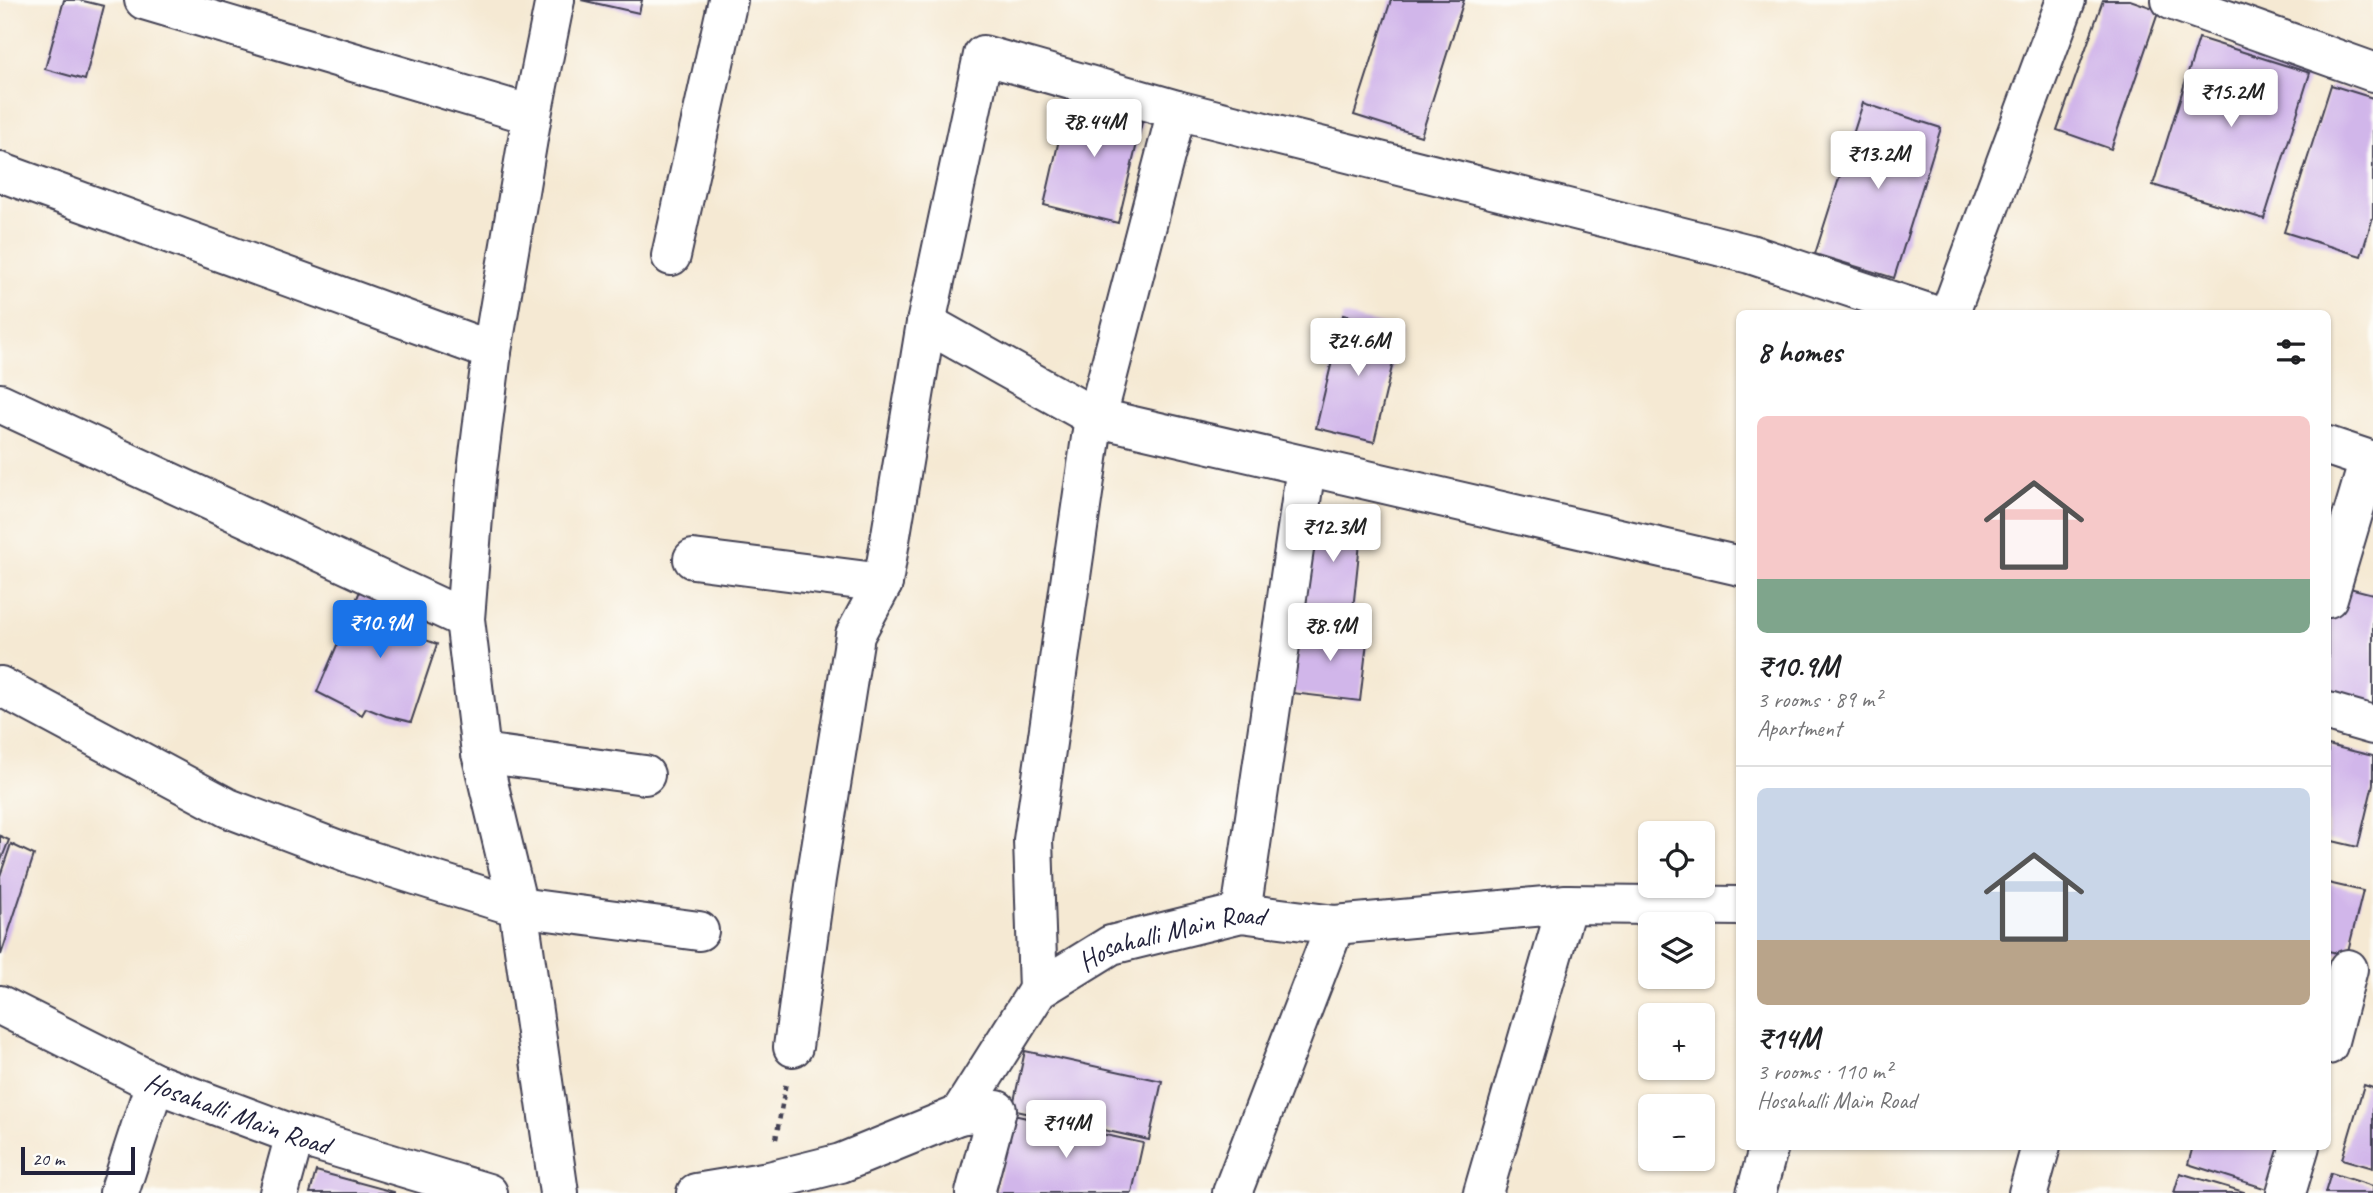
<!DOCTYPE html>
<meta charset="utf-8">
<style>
:root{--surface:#fff;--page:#f6f6f6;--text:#202124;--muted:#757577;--line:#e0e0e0;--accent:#1a73e8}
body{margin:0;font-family:Caveat,sans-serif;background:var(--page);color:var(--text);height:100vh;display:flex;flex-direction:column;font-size:26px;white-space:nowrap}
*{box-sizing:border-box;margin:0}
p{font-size:23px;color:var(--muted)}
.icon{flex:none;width:38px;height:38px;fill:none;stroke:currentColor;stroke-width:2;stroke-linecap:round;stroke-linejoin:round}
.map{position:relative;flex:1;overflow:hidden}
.sheet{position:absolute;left:1736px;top:310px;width:595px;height:840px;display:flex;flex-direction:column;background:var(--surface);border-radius:10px;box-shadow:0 2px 5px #0004}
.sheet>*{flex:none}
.fabs{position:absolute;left:1638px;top:821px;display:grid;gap:14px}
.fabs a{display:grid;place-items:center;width:77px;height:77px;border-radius:10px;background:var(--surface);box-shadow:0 2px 5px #0004;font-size:35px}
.scale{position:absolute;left:21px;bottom:18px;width:114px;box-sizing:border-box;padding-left:7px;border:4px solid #22223b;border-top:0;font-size:19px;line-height:24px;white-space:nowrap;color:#22223b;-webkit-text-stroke:5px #fdfcf7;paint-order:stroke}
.price{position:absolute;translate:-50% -60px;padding:0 16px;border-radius:7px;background:#fff;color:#222;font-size:23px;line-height:46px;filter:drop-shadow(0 2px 4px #0008)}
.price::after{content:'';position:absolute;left:50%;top:42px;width:21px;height:16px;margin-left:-10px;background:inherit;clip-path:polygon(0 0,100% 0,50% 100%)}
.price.active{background:var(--accent);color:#fff}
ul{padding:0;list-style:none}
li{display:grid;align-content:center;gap:14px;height:371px;padding:0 21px}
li+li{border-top:2px solid var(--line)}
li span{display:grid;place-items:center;height:217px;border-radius:10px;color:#555}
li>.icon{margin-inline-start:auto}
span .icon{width:126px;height:126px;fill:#fffc;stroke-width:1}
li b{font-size:30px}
h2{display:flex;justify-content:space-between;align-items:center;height:84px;padding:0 21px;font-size:30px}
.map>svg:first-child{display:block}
.building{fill:#d1b6ea}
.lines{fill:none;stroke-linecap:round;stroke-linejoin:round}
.minor-casing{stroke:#424052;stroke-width:42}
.path{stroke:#424052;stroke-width:4.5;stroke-dasharray:5 5;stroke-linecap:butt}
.minor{stroke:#fff;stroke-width:38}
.labels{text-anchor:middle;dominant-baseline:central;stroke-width:5;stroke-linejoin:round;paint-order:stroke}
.street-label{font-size:28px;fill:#22223b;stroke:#fdfcf7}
</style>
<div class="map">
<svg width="2373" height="1193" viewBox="0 0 2373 1193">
<rect width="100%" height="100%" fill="#fdfcf7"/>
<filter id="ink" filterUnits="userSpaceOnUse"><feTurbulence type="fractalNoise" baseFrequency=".0143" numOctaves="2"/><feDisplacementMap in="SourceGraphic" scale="14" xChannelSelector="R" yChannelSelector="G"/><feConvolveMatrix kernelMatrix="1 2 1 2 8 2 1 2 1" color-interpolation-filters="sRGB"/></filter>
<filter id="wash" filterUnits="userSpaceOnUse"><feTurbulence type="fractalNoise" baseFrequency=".00686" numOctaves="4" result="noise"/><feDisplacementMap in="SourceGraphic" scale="28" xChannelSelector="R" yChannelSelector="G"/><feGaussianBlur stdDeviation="1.57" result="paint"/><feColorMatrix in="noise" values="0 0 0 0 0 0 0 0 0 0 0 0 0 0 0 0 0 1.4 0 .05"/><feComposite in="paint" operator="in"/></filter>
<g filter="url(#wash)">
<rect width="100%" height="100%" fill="#f5e9d3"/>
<g id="blocks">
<g class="building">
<path d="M64,0H79L104,6L85,80L45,69Z"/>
<path d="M581,0H642L639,13Z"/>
<path d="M1391,0H1464L1421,136L1354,115Z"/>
<path d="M2103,0H2130L2159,10L2111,149L2057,130Z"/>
<path d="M2199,38L2310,73L2264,219L2153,185Z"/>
<path d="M2331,85L2373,98V217L2361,256L2284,232Z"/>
<path d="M1069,96L1144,114L1118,223L1044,205Z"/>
<path d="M1863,103L1941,128L1894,278L1815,254Z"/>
<path d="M1343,315L1401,329L1374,442L1316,428Z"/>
<path d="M1315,508L1363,514L1352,619L1304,614Z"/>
<path d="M2334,584L2373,594V712L2328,701V610Z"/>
<path d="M360,591L425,612L417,637L437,644L411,722L386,716L366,708L362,715L317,692Z"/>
<path d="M1301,625L1368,633L1360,701L1292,693Z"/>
<path d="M2328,745L2373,756V784L2358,847L2328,840Z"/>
<path d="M0,836L9,840L0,863Z"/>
<path d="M11,844L34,855L1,955L0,876Z"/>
<path d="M2328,883L2363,891L2347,955L2328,951Z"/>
<path d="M1025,1051L1162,1081L1149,1140L1012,1110Z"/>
<path d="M2364,1085L2373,1088V1168L2342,1159Z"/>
<path d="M1013,1115L1143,1143L1132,1193H996Z"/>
<path d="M2193,1146H2281L2267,1189L2188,1164Z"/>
<path d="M316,1171L394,1192V1193H310Z"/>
<path d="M2180,1173L2244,1192V1193H2174Z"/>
<path d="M2331,1173L2373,1186V1193H2325Z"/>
</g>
</g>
</g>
<g filter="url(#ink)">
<use href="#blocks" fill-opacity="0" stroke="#424052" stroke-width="2"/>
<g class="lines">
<g class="minor-casing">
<g id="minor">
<path d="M144,0L532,115"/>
<path d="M555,0L532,115L492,351L476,479L465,619L481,753L518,907L559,1193"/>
<path d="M2171,0L2373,72"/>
<path d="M0,172L492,351"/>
<path d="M671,256L728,0"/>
<path d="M1950,313L2066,0"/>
<path d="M926,323L1094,417L1740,566"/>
<path d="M0,403L465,619"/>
<path d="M2328,446L2373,461"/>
<path d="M693,559L883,583"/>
<path d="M2328,598L2369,460"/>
<path d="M0,686L228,808L349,854L518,907L699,931"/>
<path d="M2328,712L2373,725"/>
<path d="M481,753L645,775"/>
<path d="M1241,913L1306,467"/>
<path d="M1038,990L1033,840L1094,417H1097L1177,110"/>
<path id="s1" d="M0,1005L155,1083L295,1135L488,1193"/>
<path d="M2328,1045L2348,969"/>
<path d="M793,1047L816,879L855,635L883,583L926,323L983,55L1177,110L1750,254L1928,313"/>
<path d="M959,1115L997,1110L975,1193"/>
<path d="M119,1193L155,1083"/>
<path d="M279,1193L295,1135"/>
<path id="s2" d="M696,1193L769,1181L841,1163L959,1115L1038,990L1111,945L1241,913L1335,925L1567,904L1740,906"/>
<path d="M1232,1193L1335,925"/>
<path d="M1483,1193L1567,904"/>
<path d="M1756,1193L1769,1146"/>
<path d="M2028,1193L2041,1146"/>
<path d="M2286,1193L2300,1146"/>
</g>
</g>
<path class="path" d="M776,1139L786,1082"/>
<use href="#minor" class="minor"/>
</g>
</g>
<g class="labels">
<g class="street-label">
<text stroke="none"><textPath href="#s2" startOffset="570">Hosahalli Main Road</textPath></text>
<text stroke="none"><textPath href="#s1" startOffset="262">Hosahalli Main Road</textPath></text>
</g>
</g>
</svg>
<div class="fabs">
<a><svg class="icon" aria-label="locate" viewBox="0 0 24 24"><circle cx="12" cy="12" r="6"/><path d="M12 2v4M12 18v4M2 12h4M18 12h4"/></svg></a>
<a><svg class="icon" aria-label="layers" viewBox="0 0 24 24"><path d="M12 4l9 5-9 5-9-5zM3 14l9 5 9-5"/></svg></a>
<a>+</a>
<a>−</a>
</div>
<div class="scale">20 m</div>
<b class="price" style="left:2231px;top:129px">₹15.2M</b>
<b class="price" style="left:1094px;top:159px">₹8.44M</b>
<b class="price" style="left:1878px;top:191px">₹13.2M</b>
<b class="price" style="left:1358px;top:378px">₹24.6M</b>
<b class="price" style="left:1333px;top:564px">₹12.3M</b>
<b class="price active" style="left:380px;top:660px">₹10.9M</b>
<b class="price" style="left:1330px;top:663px">₹8.9M</b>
<b class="price" style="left:1066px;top:1160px">₹14M</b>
<section class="sheet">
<h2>8 homes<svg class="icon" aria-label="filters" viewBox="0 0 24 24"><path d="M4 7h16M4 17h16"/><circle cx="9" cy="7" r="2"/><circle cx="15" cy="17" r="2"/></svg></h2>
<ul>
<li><span style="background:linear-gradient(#f6c9c9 75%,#7fa58c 0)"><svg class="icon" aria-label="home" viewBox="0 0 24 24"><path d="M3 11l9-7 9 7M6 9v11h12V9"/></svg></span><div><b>₹10.9M</b><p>3 rooms · 89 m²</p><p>Apartment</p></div></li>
<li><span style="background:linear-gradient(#c9d6e8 70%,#b9a48a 0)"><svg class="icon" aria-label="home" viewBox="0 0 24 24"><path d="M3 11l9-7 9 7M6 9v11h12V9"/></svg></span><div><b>₹14M</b><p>3 rooms · 110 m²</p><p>Hosahalli Main Road</p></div></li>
</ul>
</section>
</div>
